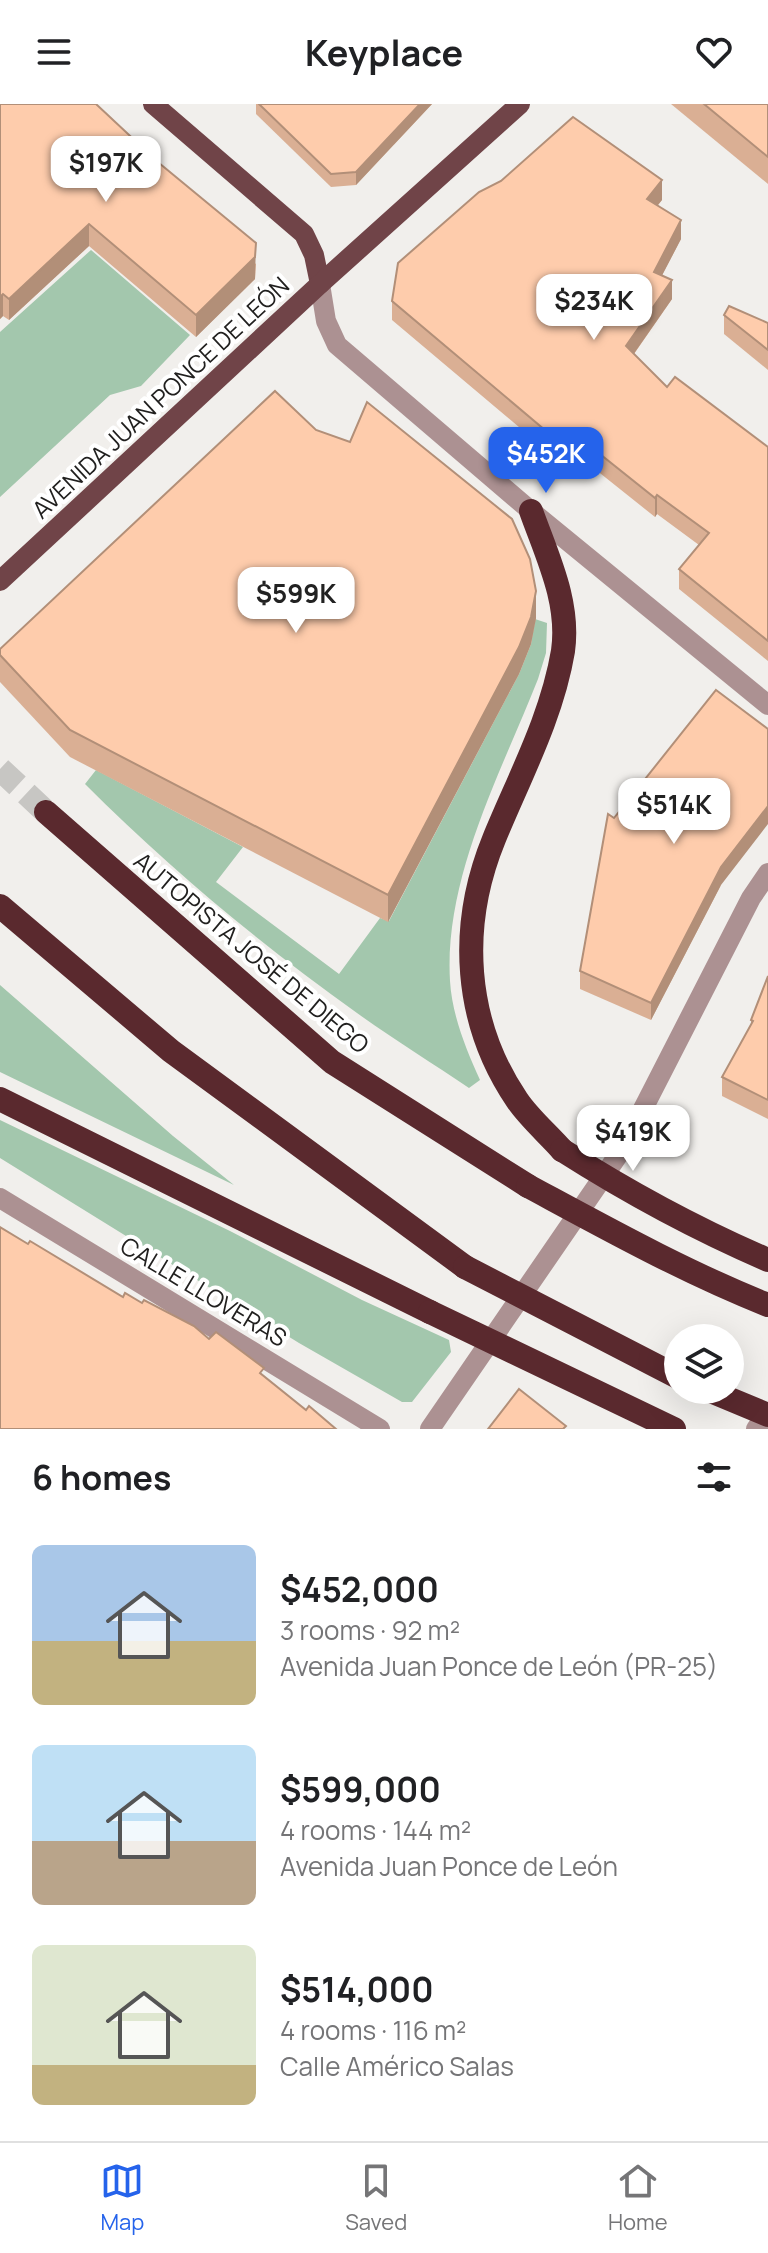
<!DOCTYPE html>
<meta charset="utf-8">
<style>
:root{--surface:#fff;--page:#f6f6f6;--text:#202124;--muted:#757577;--line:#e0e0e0;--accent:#2563eb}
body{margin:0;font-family:Manrope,sans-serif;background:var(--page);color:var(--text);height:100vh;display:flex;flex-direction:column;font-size:30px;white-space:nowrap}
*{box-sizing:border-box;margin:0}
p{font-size:26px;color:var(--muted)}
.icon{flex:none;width:44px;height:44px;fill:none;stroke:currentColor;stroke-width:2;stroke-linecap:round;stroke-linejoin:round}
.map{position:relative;height:1325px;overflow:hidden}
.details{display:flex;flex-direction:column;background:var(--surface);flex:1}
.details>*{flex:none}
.buttons{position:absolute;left:664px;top:1220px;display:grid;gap:16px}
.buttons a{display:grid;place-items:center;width:80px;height:80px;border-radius:50%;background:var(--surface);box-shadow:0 8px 32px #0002;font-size:40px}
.price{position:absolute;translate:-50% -68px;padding:0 18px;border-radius:16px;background:#fff;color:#222;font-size:26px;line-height:52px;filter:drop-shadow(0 2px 4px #0008)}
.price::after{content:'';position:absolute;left:50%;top:48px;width:24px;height:18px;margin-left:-12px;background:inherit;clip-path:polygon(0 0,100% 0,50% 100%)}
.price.on{background:var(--accent);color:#fff}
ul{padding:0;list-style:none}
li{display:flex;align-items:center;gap:24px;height:200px;padding:0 32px}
li span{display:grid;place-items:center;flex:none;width:224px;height:160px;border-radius:12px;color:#555}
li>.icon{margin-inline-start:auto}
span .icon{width:96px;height:96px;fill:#fffc;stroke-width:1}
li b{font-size:34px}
h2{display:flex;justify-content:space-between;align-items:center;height:96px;padding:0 32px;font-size:34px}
header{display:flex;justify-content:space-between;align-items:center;height:104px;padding:0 32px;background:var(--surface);font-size:36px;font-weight:700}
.tabs{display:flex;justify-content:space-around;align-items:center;height:112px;border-top:2px solid var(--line);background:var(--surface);font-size:22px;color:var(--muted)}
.tabs a{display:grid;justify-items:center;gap:4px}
.tabs .on{color:var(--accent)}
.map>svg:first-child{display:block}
.green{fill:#a3c7ad}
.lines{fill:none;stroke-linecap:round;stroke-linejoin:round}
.highway-tunnel{stroke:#c7c6c3;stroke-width:24;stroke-dasharray:24 12;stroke-linecap:butt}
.minor{stroke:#ac9192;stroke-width:20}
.major{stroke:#704448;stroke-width:20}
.highway{stroke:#5a292e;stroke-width:24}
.highway-bridge{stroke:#5a292e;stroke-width:24}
.wall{fill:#daaf94}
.shaded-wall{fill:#b28f78}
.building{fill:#feccac;stroke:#b28f78;stroke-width:2}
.labels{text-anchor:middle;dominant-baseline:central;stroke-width:8;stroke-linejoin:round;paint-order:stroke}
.street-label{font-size:24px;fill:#21201f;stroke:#fff}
</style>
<header><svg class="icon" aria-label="menu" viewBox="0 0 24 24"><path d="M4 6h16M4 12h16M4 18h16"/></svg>Keyplace<svg class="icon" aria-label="heart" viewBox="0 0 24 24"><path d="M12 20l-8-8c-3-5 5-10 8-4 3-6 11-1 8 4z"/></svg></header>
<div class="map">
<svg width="768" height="1325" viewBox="0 0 768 1325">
<rect width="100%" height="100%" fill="#f1efec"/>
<g class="green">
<path d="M91,146L190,231L141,282L110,291L0,393V228Z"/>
<path d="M535,515L547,519L546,549L538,575C501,669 444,773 450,877C452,911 466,945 480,976L469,984C432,959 393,935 357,909C260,840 169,764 85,680L96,666L243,743L216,778L339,870L380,814L389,817L519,570L531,540Z"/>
<path d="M0,881L173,1032L234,1081L0,968Z"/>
<path d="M0,1016L230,1127L362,1196L449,1236L451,1248L412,1298H402L299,1239L0,1054Z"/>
</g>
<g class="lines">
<path class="highway-tunnel" d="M0,665L46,708"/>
<g class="minor">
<path d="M320,180L326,217L337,241L531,407L768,601"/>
<path d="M0,1094L380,1325"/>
<path d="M430,1325L623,1044L751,794L768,769"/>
<path d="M756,1325L768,1308"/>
</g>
<g class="major">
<path d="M153,0L304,130L314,151L320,180"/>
<path d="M0,477L320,180L520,0"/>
</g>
<g class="highway">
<path d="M531,407C547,452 570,498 563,547C552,613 519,674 494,735C458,823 464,918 517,996C529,1014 548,1030 562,1046"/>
<path d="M46,708L332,958L528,1082"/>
<path d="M0,802L171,947L465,1163"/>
<path d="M0,995L430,1208"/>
</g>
<g class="highway-bridge">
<path d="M562,1046C628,1088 696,1125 768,1156"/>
<path d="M528,1082C606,1124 685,1168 768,1201"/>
<path d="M465,1163L678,1273"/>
<path d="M430,1208L674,1325"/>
<path d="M708,1286L768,1311"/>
</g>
</g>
<g class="wall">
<path d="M0,0L256,160L255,175L196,233L89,142L9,216L3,212L0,215Z"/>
<path d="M256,0H432L356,81L331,83L256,10Z"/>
<path d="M671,0H768V80Z"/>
<path d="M662,96L658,101L681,135L662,171L672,195L634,250L667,283L768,343V557L679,485V465L699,441L657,410L655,413L581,354L571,367L392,216V197Z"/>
<path d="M724,211L768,219V266L724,230Z"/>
<path d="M316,326L536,514L531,540L519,570L388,818L70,653L0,578V545Z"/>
<path d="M721,781L651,916L580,885V867Z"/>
<path d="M768,872V1015L722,992V973L751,921V916Z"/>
</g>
<g class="shaded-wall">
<path d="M420,0H432L356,81V68Z"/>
<path d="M662,76V96L647,114V95Z"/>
<path d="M681,116V135L654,187V168Z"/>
<path d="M89,120V142L9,216V195Z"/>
<path d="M256,139L255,175L196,233V211Z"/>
<path d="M672,176V195L626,261V242Z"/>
<path d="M3,190V212L0,215V193Z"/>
<path d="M581,335V354L571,367V348Z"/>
<path d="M657,391V410L655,413V394Z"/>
<path d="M536,487V514L531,540L519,570L388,818V791Z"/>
<path d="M768,702V720L721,781L651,916V899L721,763Z"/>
</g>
<g class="building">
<path d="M0,0H96L159,59L256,139L255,153L196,211L89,120L9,195L3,190L0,193Z"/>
<path d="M259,0H420L356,68L331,70Z"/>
<path d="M704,0H768V53Z"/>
<path d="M573,13L662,76L647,95L681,116L654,168L672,176L626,242L667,283L675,273L768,343V537L679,465L709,429L657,391L655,394L581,335L571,348L392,197L398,159L479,88L501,77Z"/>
<path d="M729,202L768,219V246L724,211Z"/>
<path d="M275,287L316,326L350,338L367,298L512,415L530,455L536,487L531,513L519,543L388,791L70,626L0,551V545Z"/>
<path d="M716,586L768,625V702L721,763L651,899L580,867L608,710L614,714Z"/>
<path d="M768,872V996L722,973L753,917L751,916Z"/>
<path d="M0,1123L28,1140L30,1137L123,1193L125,1189L142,1199L144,1196L194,1222L209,1235L216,1228L264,1264L260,1269L306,1306L309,1302L336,1325H0Z"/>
<path d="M519,1285L566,1322L563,1325H488Z"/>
</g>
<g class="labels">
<g class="street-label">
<text transform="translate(160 293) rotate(-43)">AVENIDA JUAN PONCE DE LEÓN</text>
<text transform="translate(252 848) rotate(40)">AUTOPISTA JOSÉ DE DIEGO</text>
<text transform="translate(204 1187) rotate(31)">CALLE LLOVERAS</text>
</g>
</g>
</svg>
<div class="buttons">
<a><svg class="icon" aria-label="layers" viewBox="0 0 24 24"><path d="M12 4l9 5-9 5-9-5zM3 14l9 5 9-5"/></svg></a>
</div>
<b class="price" style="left:106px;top:100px">$197K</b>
<b class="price" style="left:594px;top:238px">$234K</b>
<b class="price on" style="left:546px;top:391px">$452K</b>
<b class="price" style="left:296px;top:531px">$599K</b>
<b class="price" style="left:674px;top:742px">$514K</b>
<b class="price" style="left:633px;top:1069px">$419K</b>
</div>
<section class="details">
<h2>6 homes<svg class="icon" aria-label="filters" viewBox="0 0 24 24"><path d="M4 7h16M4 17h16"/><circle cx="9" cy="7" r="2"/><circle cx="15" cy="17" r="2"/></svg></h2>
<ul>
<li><span style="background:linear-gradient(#a9c7e8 60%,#c2b280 0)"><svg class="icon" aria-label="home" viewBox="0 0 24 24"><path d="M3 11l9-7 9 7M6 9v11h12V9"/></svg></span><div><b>$452,000</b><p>3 rooms · 92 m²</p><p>Avenida Juan Ponce de León (PR-25)</p></div></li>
<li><span style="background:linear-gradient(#bfe0f5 60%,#b9a48a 0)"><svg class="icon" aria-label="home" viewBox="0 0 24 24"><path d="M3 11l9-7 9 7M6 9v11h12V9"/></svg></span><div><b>$599,000</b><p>4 rooms · 144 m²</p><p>Avenida Juan Ponce de León</p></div></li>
<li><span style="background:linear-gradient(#dfe7d0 75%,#c2b280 0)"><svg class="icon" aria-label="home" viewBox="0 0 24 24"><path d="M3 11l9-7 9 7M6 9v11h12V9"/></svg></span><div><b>$514,000</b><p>4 rooms · 116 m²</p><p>Calle Américo Salas</p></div></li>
</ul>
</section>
<nav class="tabs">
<a class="on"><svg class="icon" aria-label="map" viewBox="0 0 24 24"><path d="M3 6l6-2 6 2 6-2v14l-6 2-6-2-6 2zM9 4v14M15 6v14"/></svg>Map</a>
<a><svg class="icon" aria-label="saved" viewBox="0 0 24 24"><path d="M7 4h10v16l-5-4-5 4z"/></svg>Saved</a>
<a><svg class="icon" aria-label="home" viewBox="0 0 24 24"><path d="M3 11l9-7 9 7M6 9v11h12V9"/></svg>Home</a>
</nav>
